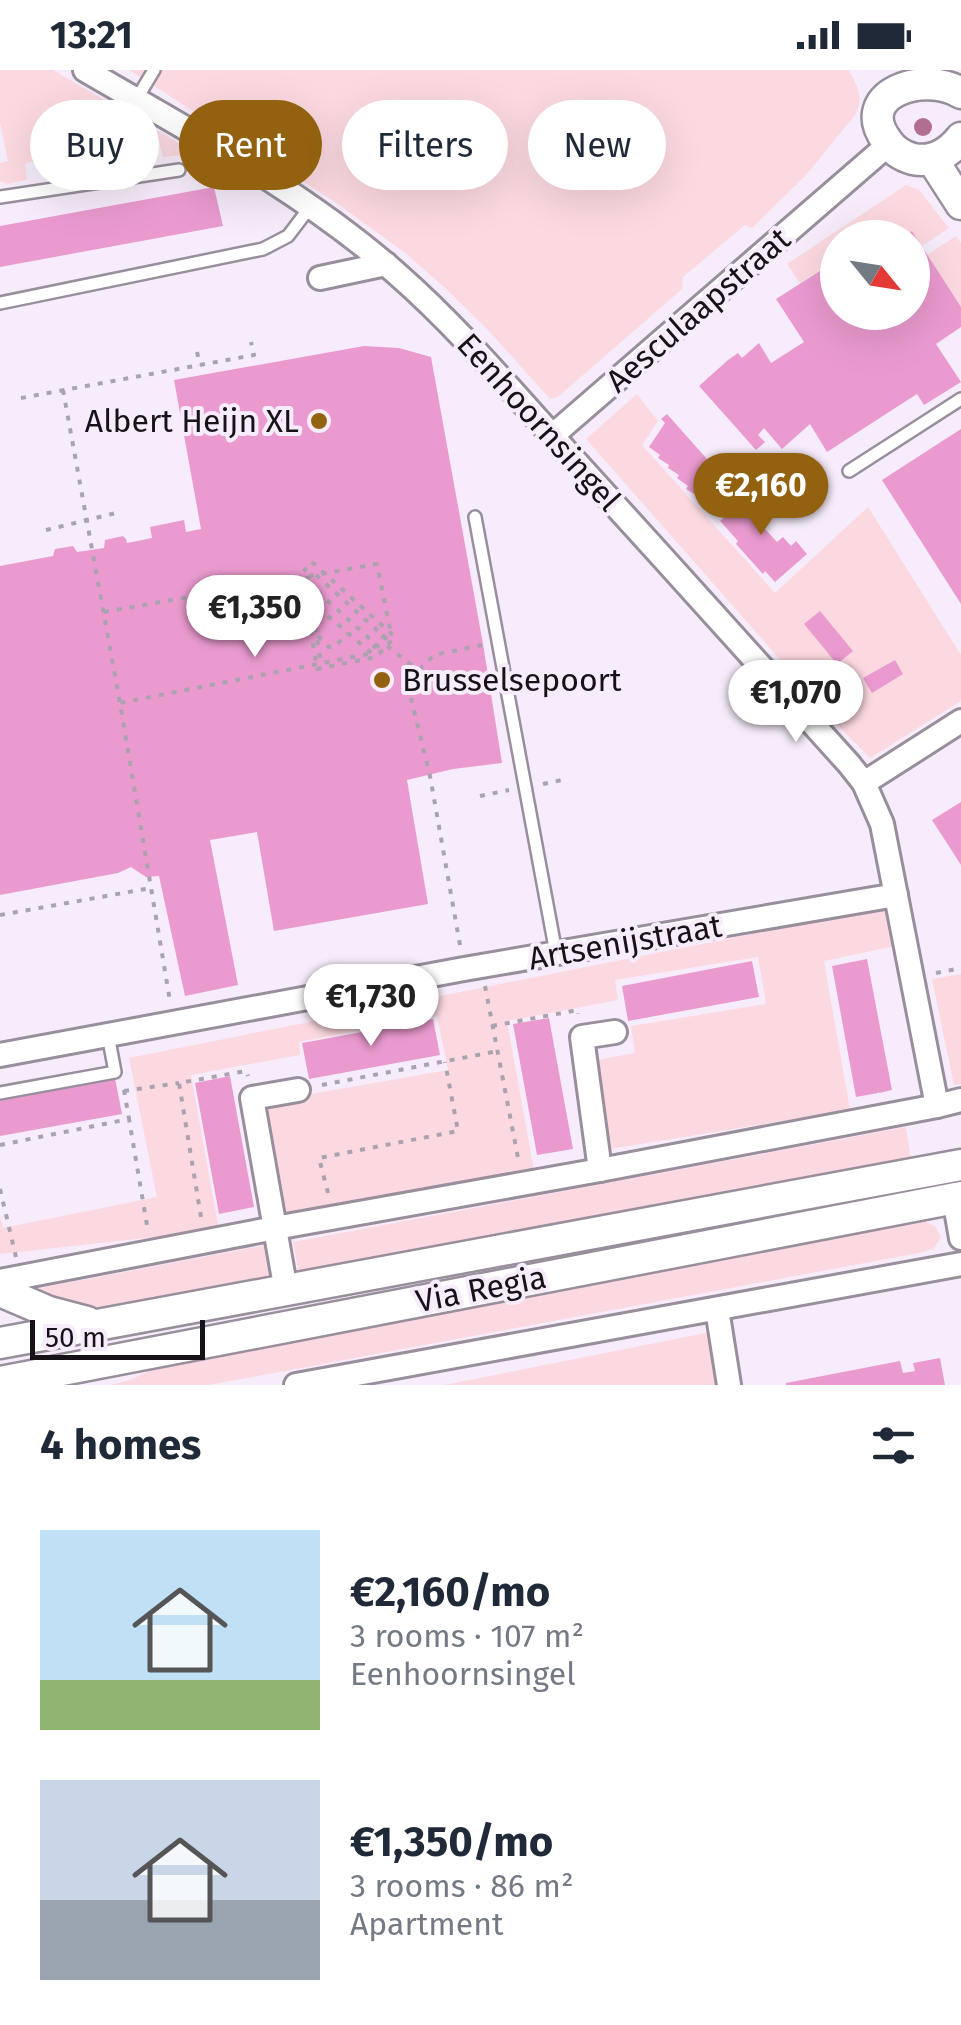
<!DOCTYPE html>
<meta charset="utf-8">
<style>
:root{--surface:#fff;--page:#f2f2f3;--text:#1f2937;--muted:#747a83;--accent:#926210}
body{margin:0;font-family:"Fira Sans",sans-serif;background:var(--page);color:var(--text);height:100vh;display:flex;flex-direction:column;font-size:38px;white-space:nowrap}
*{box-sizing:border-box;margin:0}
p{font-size:32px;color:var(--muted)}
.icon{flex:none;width:55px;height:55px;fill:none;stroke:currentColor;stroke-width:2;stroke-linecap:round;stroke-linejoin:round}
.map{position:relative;height:1315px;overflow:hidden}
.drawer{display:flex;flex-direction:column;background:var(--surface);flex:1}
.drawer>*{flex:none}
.top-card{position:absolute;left:30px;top:30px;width:902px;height:90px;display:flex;gap:20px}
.needle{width:65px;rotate:120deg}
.buttons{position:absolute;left:820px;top:150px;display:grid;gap:20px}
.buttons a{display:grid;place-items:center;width:110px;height:110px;border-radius:50%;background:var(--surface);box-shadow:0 10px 40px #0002;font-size:50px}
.scale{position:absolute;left:30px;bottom:25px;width:175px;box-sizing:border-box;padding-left:10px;border:5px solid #161218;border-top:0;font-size:28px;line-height:35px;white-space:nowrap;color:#161218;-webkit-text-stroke:8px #f7ecfb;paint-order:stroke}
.price{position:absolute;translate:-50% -85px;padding:0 22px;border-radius:35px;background:#fff;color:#222;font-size:32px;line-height:65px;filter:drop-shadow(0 2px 5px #0008)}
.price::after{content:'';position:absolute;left:50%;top:60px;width:30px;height:22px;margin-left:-15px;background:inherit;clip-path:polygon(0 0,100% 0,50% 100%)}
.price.on{background:var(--accent);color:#fff}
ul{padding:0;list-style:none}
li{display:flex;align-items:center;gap:30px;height:250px;padding:0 40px}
li span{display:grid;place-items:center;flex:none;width:280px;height:200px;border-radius:0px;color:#555}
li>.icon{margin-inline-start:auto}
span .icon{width:120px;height:120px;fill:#fffc;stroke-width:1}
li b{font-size:42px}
h2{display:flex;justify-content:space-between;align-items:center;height:120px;padding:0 40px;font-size:42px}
.chip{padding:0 35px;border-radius:45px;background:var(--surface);box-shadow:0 10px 40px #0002;font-size:35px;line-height:90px}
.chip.on{background:var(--accent);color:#fff}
.status{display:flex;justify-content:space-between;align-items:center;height:70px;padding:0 50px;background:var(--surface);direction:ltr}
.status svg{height:28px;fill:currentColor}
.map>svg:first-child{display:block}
.green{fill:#fcd9e0}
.building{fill:#ea9acf}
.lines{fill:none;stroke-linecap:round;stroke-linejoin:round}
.lane-casing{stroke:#988e9c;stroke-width:16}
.street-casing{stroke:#988e9c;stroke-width:28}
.secondary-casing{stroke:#988e9c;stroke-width:35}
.path{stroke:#aaa2ae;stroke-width:4;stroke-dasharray:5 8;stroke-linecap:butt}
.lane{stroke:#fff;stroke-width:11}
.street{stroke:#fff;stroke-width:22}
.secondary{stroke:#fff;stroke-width:30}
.tree{fill:#b26e90}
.poi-dot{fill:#926210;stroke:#f7ecfb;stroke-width:4}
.labels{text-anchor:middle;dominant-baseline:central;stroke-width:8;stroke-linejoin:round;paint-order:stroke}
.street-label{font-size:32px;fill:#161218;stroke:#f7ecfb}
.poi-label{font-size:32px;fill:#161218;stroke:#f7ecfb;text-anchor:end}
</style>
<div class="status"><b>13:21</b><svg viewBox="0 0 49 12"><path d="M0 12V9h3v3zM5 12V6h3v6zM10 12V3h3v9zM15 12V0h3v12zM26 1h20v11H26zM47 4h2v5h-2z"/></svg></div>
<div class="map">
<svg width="961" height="1315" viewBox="0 0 961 1315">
<rect width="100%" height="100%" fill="#f7ecfb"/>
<g class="green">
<path d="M0,0H53L197,84L163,87L159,71L25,93L27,110L8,114L0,111V93L8,91L0,53Z"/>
<path d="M129,0H849C857,16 865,28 855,45L807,104L752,158L745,155L683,207L682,219L558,327L550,329L488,260L443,216L404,182L332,130Z"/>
<path d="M906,115L919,120L949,158L922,176L912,162L903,167L838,168L837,198L833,192L800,213L787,194Z"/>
<path d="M956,166L961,173V237L927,185Z"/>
<path d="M637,324L658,351L642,375L775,523L868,437L961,585V631L870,688L842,660L586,369Z"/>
<path d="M887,837L895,876L824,891L850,1040L610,1079L597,990L635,983L631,956L766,934L758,887L615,910L618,930L507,951L535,1106L285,1148L265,1032L448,1000L437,946L299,972L300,985L191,1005L219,1160L0,1184V1146L3,1158L157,1127L129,988Z"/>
<path d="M961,904V1014L954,1015L932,909Z"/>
<path d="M906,1057L911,1091L299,1204L293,1172Z"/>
<path d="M919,1149L935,1156L941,1167L934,1178L924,1182L209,1315H110L130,1310L170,1291Z"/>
<path d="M267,1175L273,1213L98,1243L25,1221Z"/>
<path d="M711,1262L720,1315H444Z"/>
</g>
<g class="building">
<path d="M214,117L223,156L0,197V156Z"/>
<path d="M912,161L961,237V257L936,274L961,312L924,335L917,324L827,382L810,354L782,379L764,358L758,365L765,372L756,380L699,316L728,290L738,283L742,288L759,273L771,293L804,272L776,229L834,192L838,198V242H912V168H903Z"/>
<path d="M364,276L399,278L431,287L483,574L502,693L453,699L407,710L428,834L274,861L257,762L210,770L238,915L185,926L159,806L146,807L131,797L118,803L0,825V496L53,486L55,479L73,476L77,482L104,478L105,470L123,466L126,469L127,473L152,468L150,457L184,450L186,462L201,459L174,310Z"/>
<path d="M667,344L722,406L699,427L686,419L688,416L677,408L679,405L668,398L669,395L658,388L660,385L649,377L665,353L661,349Z"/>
<path d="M961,359V534L882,410Z"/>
<path d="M761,416L773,429L754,447L777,472L783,467L791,476L796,471L807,484L775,512L765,501L763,504L736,474L738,471L720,451Z"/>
<path d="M820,541L853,581L837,594L804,554Z"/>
<path d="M895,590L903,604L872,623L863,608Z"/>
<path d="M961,732V795L932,750Z"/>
<path d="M867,889L892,1020L879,1023L878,1021V1023L856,1027L832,896Z"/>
<path d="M752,891L759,927L628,951L622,916Z"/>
<path d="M549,948L573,1079L537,1085L513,954Z"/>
<path d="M433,949L440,985L309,1009L302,973Z"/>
<path d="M230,1006L254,1137L219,1144L195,1013Z"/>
<path d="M115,1008L122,1044L0,1066V1029Z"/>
<path d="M940,1288L945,1315H786V1313L900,1291L903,1303L915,1301L913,1293Z"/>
</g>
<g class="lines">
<g class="lane-casing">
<g id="lane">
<path d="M136,30L154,0"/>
<path d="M0,127L179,100"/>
<path d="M0,233L263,179L288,166L310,137"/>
<path d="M849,401L961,329"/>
<path d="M475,447L556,883"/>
<path d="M0,1023L115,1002L108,965"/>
</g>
</g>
<g class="street-casing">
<g id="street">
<path d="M85,0C191,62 303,121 396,203C460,259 516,326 574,390C666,491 757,592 849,694L864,713L882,754L937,1036"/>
<path d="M320,208L386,194"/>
<path d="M552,366L889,74"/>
<path d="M864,713L961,651"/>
<path d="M0,985L464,899L896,825"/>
<path d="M600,1100L582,967L615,962"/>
<path d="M954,1128L961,1168"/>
<path d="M0,1211L275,1158L600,1100L937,1036L961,1030"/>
<path d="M286,1221L252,1028L298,1020"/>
<path d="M717,1239L729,1315"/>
<path d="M296,1315L961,1194"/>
</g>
</g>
<g class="secondary-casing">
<g id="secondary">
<path d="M961,23C924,0 852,24 887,71C893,80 902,86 913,89C933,93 949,83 961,68"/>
<path d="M932,89L961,134"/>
<path d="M0,1221L49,1242L87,1252"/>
<path d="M0,1273L961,1095"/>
<path d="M0,1312L961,1127"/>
</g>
</g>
<g class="path">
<path d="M197,282L200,295"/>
<path d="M63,320L120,633L170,931"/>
<path d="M21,328L254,285L251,272"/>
<path d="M46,460L116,443"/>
<path d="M312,492L395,567L376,587L317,599L302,503Z"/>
<path d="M316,505L390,572"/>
<path d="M307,506L321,593"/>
<path d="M308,513L382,580"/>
<path d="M308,529L376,587"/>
<path d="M104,542L377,494L390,559L368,584L120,633"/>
<path d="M318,566L329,577H335L347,563"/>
<path d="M387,576L418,600"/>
<path d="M543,714L567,709"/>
<path d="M480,726L509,720"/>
<path d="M0,845L151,818"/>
<path d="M460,875L430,706L407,612L434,585L482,575"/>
<path d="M936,903L961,898"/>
<path d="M485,916L519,1093"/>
<path d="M492,956L578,940V944"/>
<path d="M322,1015L498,981"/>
<path d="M124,1020L129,1049"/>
<path d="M124,1021L179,1013"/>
<path d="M0,1075L129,1049L148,1161"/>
<path d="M0,1119L16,1187"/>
<path d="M328,1123L319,1088L458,1061L445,992"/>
<path d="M201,1147L179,1013L246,1001L248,1006"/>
</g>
<use href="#lane" class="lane"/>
<use href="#street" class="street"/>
<use href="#secondary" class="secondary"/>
</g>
<circle class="tree" cx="923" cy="57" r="9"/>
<g class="poi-dot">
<circle cx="319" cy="351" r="10"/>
<circle cx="382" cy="610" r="10"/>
</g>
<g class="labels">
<g class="street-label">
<text transform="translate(698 240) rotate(-41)">Aesculaapstraat</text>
<text transform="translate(539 352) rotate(48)">Eenhoornsingel</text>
<text transform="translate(625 872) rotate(-10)">Artsenijstraat</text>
<text transform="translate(481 1219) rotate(-11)">Via Regia</text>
</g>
<g class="poi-label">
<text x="299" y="351">Albert Heijn XL</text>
<text x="402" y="610" text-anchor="start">Brusselsepoort</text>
</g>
</g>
</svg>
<div class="buttons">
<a><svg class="needle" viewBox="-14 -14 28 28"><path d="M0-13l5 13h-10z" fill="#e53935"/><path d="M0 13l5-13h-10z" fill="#747a83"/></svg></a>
</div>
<div class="scale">50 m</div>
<b class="price on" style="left:761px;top:468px">€2,160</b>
<b class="price" style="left:255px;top:590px">€1,350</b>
<b class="price" style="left:796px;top:675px">€1,070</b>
<b class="price" style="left:371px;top:979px">€1,730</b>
<div class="top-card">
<a class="chip">Buy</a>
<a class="chip on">Rent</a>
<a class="chip">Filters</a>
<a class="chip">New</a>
</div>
</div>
<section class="drawer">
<h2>4 homes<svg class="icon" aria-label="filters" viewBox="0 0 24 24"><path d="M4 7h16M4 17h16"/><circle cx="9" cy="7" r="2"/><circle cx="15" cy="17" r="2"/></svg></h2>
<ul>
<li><span style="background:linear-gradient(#bfe0f5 75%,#8fb573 0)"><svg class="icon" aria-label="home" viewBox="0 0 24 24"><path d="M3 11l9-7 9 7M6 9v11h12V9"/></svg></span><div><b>€2,160/mo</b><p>3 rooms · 107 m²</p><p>Eenhoornsingel</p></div></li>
<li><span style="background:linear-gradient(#c9d6e8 60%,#9aa5b1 0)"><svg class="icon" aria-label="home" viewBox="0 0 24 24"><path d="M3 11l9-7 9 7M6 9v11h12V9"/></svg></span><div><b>€1,350/mo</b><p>3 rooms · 86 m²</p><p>Apartment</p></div></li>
</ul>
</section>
